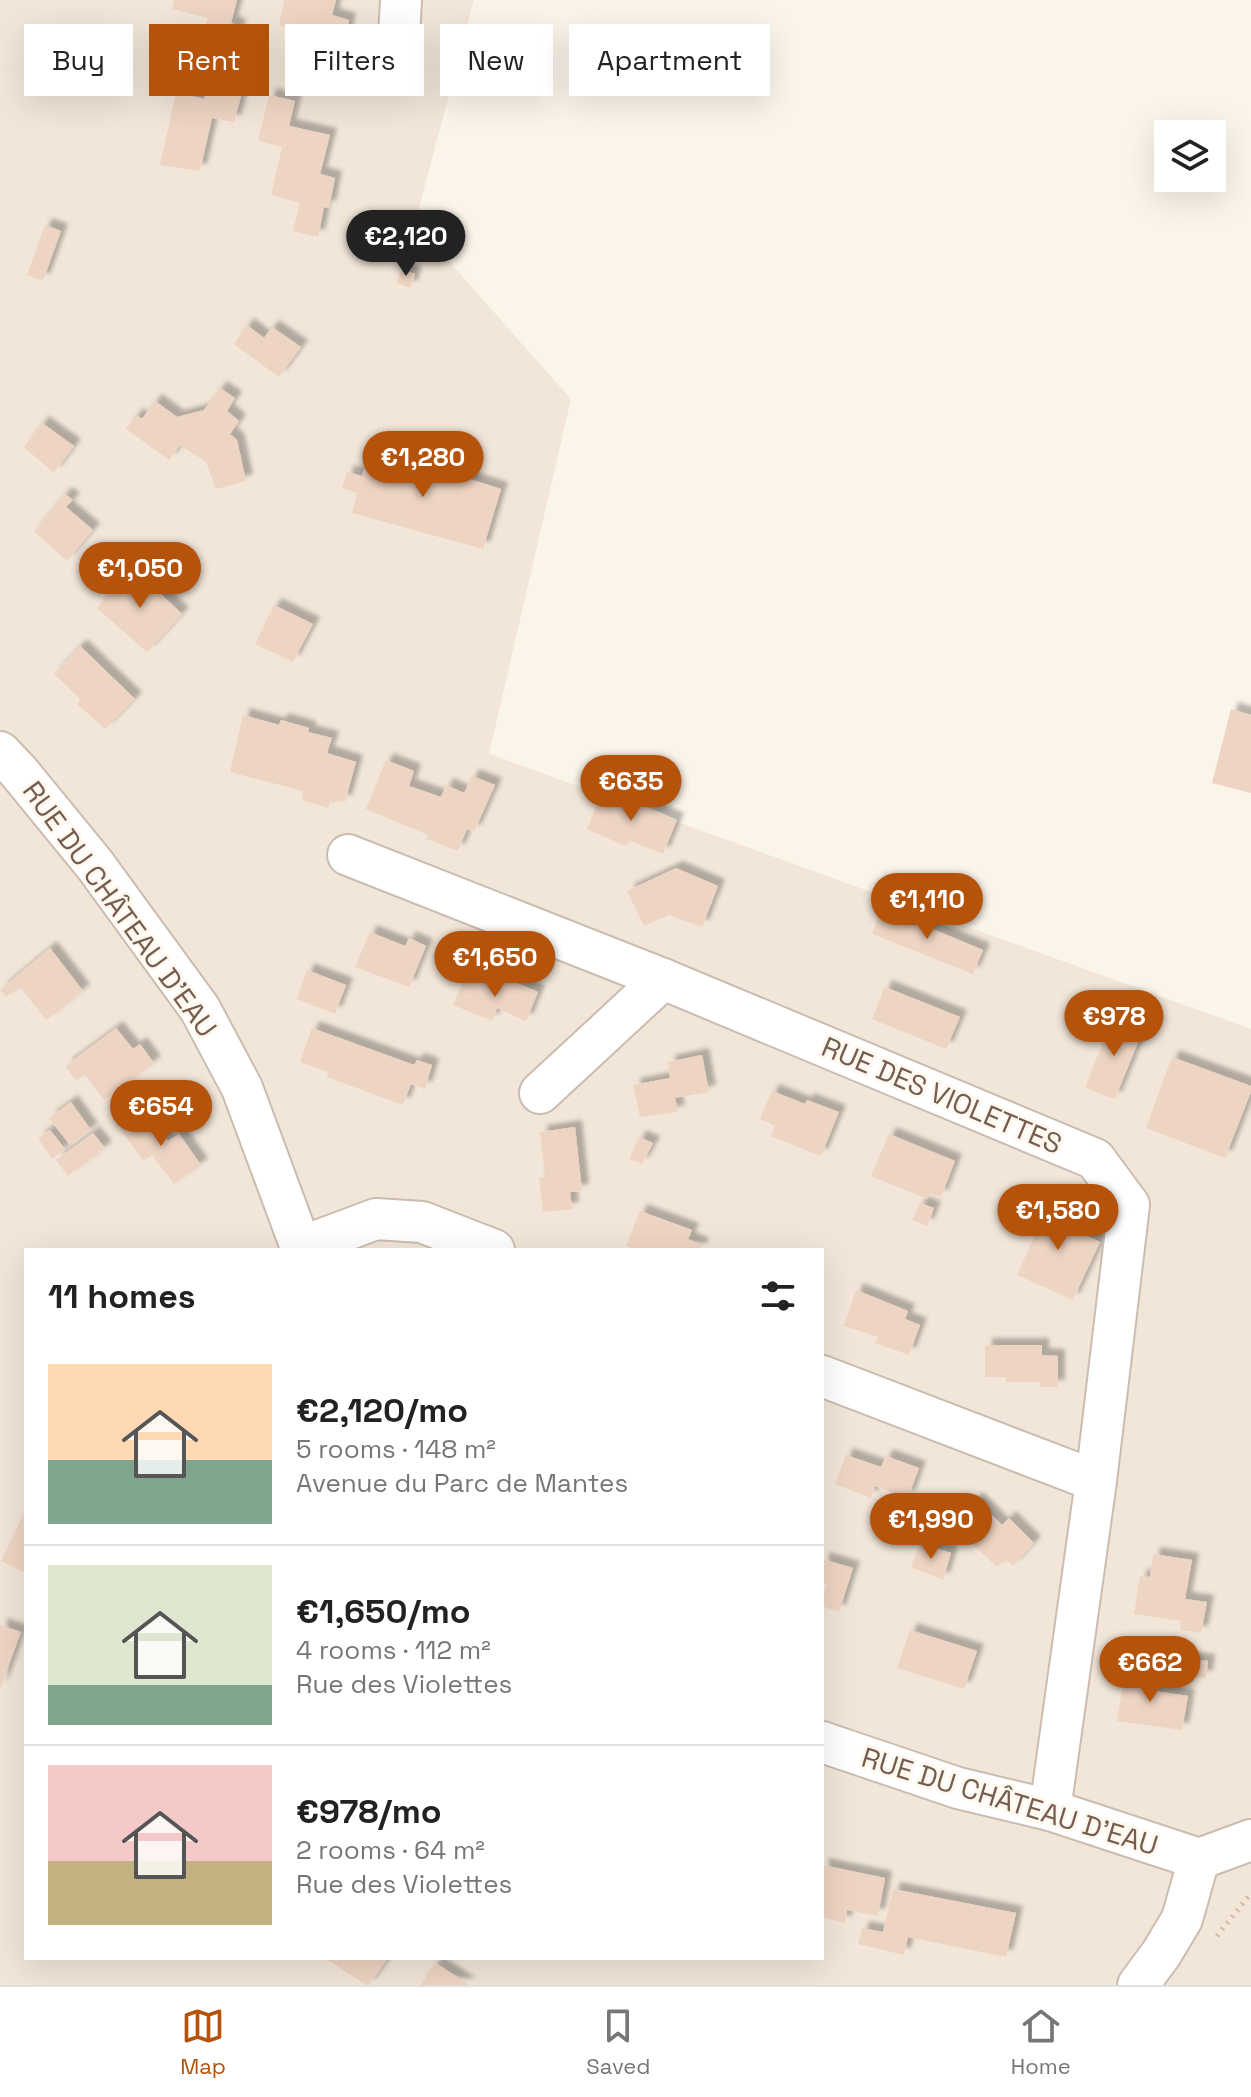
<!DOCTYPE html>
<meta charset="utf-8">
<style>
:root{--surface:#fff;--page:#f6f6f6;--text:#222;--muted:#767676;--line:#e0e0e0;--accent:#b45309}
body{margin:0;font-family:"Space Grotesk",sans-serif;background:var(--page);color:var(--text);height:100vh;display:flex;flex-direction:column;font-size:30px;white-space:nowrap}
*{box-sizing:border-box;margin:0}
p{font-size:26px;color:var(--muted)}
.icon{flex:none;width:44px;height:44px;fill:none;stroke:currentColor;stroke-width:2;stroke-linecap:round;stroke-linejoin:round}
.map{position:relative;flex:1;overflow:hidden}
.sheet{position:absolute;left:24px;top:1248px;width:800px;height:712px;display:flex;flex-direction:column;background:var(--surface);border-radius:0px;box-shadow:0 8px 32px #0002}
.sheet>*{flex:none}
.top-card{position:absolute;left:24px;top:24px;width:800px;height:72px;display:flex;gap:16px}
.controls{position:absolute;left:1154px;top:120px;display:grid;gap:16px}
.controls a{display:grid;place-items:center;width:72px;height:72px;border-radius:0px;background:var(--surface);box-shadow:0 8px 32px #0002;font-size:40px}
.price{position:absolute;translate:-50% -68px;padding:0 18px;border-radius:28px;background:var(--accent);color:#fff;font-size:26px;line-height:52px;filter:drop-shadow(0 2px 4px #0008)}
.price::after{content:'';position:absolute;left:50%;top:48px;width:24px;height:18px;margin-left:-12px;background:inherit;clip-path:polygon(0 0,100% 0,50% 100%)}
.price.current{background:#222;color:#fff}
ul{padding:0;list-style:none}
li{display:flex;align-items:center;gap:24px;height:200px;padding:0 24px}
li+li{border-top:2px solid var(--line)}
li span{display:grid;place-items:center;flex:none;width:224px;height:160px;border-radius:0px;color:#555}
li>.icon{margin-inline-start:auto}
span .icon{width:96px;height:96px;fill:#fffc;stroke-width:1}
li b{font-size:34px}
h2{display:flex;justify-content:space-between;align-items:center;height:96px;padding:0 24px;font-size:34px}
.tag{padding:0 28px;border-radius:0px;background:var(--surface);box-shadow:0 8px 32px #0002;font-size:28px;line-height:72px}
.tag.current{background:var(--accent);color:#fff}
.tab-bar{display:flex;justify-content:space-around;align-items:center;height:112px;border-top:2px solid var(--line);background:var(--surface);font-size:22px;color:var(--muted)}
.tab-bar a{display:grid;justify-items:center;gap:4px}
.tab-bar .current{color:var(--accent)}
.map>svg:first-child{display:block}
.residential{fill:#f2e6d8;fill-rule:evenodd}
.building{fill:#eed4c3;filter:url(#shadow)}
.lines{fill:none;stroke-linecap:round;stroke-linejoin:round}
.minor-casing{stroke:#ccbcb0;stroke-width:44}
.path{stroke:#d4b7a6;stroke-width:5;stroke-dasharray:2 6;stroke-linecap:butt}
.minor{stroke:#fff;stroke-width:40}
.labels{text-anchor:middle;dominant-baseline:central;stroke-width:6;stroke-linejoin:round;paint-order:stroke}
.street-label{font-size:28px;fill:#745c4e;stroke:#fef8ef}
</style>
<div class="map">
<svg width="1251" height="1985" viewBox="0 0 1251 1985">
<defs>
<filter id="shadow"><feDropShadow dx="7" dy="-7" stdDeviation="2" flood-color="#0004"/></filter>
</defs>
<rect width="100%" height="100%" fill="#fbf4e9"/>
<path class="residential" d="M0,0H474L415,223L571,399L489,754L1251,1029V1985H0ZM26,1250H822V1958H26Z"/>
<g class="building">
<path d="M174,0H237L231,23L239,26L234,49L202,42L208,18L172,9Z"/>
<path d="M284,0H336L332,15L349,20L342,52L325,48L326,39L279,25Z"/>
<path d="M210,82L243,89L234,122L212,118L200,171L160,165L176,93L204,99Z"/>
<path d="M269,95L295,101L289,126L330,135L320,174L335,178L329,208L324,207L318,237L293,231L300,203L271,195L282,147L258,141Z"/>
<path d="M45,225L61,231L43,281L27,275Z"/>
<path d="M402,269L415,274L410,288L397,283Z"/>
<path d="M247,325L264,338L272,327L301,347L279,377L234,344Z"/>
<path d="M220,388L235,398L227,411L239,421L230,434L237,440L246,481L216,489L206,462L180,445L169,460L126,429L136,415L142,419L155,401L177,417L204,410Z"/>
<path d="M42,423L74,446L54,473L24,447Z"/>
<path d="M370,448L501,489L483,549L352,513L357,493L342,488L347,472L362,476Z"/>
<path d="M65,494L73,500L66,507L93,530L67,561L34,531Z"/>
<path d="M133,568L182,614L147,652L97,608Z"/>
<path d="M274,605L313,624L293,662L255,644Z"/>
<path d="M80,646L135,699L105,729L77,704L80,699L54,674Z"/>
<path d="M1231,709L1251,715V793L1212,783Z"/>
<path d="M243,715L279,725L281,720L309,728L308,732L332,738L327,753L356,762L345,802L331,800L328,808L302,800L303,791L230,772Z"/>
<path d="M386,760L414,771L409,786L441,797L446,785L464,793L472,776L495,785L474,832L467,829L458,851L427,839L428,835L366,809Z"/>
<path d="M603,789L677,820L663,854L631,841L627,845H623L587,829Z"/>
<path d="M676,868L718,886L702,927L669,915L644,926L627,891Z"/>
<path d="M882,908L983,950L973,974L872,934Z"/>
<path d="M370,932L405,946L409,938L426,946L409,987L355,967Z"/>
<path d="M50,948L83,991L46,1020L20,987L6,997L0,990Z"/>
<path d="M307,970L346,985L335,1014L297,999Z"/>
<path d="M466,976L500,989L505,978L538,992L526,1021L497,1008L492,1021L453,1005Z"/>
<path d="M885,987L960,1017L946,1049L872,1019Z"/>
<path d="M1113,1017L1143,1030L1115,1099L1085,1088Z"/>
<path d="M116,1028L133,1049L140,1044L154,1063L104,1100L85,1075L76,1081L65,1066Z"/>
<path d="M312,1028L414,1065L417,1060L432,1065L425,1089L411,1084L403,1105L327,1077L328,1072L300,1062Z"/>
<path d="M702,1055L709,1092L675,1098L678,1112L640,1117L633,1085L670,1078L668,1062Z"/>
<path d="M1172,1057L1251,1086V1092L1225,1158L1146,1128Z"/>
<path d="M772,1091L805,1104L807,1100L839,1112L821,1156L771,1136L775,1126L760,1119Z"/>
<path d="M71,1102L91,1130L70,1145L49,1118Z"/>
<path d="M146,1112L168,1141L179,1134L201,1165L174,1184L152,1155L143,1161L120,1128Z"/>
<path d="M575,1127L582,1191L570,1192L572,1209L543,1212L539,1178L545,1177L540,1132Z"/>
<path d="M50,1130L65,1149L52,1159L38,1138Z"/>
<path d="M93,1133L105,1148L68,1176L56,1160Z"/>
<path d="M889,1134L955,1161L941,1197L930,1193L927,1199L871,1176Z"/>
<path d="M639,1137L653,1143L642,1164L629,1159Z"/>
<path d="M1055,1192L1074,1200L1062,1225L1100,1242L1073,1300L1017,1275Z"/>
<path d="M920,1203L934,1208L927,1226L912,1220Z"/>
<path d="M640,1211L692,1230L688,1239L702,1245L700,1250H638L626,1246Z"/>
<path d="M856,1290L908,1311L905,1319L920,1325L909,1355L875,1343L878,1337L844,1326Z"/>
<path d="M985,1345H1042V1355L1058,1356V1387H1040V1382H1006V1377H985Z"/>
<path d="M846,1455L881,1467L886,1456L919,1468L908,1498L875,1486L871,1498L835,1484Z"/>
<path d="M976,1499L1002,1525L1009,1518L1034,1543L1013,1566L1006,1559L997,1567L951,1524Z"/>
<path d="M26,1509V1573L1,1561Z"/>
<path d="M920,1543L951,1553L943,1580L911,1567Z"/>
<path d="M1153,1554L1192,1560L1185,1599L1207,1602L1201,1633L1180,1630L1181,1621L1134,1614L1140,1576L1150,1577Z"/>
<path d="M822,1559L853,1568L839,1612L822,1606V1597L827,1584L822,1582Z"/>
<path d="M0,1625L21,1632L0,1689Z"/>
<path d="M910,1630L977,1651L964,1689L897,1668Z"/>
<path d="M1184,1659L1208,1661L1206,1678L1182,1674Z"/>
<path d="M1125,1672L1157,1676L1154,1691L1188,1696L1182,1730L1117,1721Z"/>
<path d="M822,1865L885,1878L878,1916L847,1910L845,1923L822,1917Z"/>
<path d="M893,1889L1016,1913L1006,1957L908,1937L904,1955L858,1944L862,1928L883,1932Z"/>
<path d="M325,1958H388L369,1985H366Z"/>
<path d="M436,1963L469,1985H420Z"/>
</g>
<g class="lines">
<g class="minor-casing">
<g id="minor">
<path d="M397,73L401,0"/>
<path d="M0,752L19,772L95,865L200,1009L242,1088L302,1250"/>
<path d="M348,855L663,979L1095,1159L1129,1205L1096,1481L1050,1810"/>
<path d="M540,1093L663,979"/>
<path d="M301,1247L376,1219L422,1222L494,1250"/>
<path d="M822,1376L1096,1481"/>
<path d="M822,1742L958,1788L1050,1810L1199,1859"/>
<path d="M1138,1985L1161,1954L1182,1919L1199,1859L1251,1840"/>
</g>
</g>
<path class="path" d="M1217,1936L1251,1893"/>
<use href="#minor" class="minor"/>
</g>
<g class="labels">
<g class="street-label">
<text transform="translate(120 909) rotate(54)">RUE DU CHÂTEAU D'EAU</text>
<text transform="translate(942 1095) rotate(23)">RUE DES VIOLETTES</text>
<text transform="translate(1010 1801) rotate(17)">RUE DU CHÂTEAU D'EAU</text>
</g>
</g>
</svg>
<div class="controls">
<a><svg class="icon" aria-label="layers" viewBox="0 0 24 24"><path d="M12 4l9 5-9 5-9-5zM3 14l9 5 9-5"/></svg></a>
</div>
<b class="price current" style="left:406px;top:278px">€2,120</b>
<b class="price" style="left:423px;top:499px">€1,280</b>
<b class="price" style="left:140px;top:610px">€1,050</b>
<b class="price" style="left:631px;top:823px">€635</b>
<b class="price" style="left:927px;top:941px">€1,110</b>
<b class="price" style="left:495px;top:999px">€1,650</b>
<b class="price" style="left:1114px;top:1058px">€978</b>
<b class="price" style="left:161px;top:1148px">€654</b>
<b class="price" style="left:1058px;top:1252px">€1,580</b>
<b class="price" style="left:931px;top:1561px">€1,990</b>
<b class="price" style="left:1150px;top:1704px">€662</b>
<div class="top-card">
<a class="tag">Buy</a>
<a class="tag current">Rent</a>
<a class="tag">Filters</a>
<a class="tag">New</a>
<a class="tag">Apartment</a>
</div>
<section class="sheet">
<h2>11 homes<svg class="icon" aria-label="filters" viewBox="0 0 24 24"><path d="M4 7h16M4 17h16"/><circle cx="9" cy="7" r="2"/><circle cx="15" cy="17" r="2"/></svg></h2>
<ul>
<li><span style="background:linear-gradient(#ffd9b3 60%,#7fa58c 0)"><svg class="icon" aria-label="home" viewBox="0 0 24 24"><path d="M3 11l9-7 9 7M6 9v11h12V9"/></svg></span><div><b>€2,120/mo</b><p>5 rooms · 148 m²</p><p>Avenue du Parc de Mantes</p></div></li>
<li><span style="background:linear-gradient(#dfe7d0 75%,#7fa58c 0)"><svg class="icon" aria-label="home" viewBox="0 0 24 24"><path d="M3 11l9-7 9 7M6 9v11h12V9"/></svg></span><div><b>€1,650/mo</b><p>4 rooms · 112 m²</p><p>Rue des Violettes</p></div></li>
<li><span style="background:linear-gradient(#f6c9c9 60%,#c2b280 0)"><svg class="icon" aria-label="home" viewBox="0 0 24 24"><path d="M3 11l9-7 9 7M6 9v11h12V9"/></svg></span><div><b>€978/mo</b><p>2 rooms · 64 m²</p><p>Rue des Violettes</p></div></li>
</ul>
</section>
</div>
<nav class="tab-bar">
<a class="current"><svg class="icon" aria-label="map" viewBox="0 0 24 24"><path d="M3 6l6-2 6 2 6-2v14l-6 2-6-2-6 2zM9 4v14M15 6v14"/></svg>Map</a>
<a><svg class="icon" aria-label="saved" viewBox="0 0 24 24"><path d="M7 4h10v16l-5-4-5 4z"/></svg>Saved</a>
<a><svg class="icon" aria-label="home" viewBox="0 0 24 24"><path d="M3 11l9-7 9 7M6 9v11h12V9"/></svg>Home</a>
</nav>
